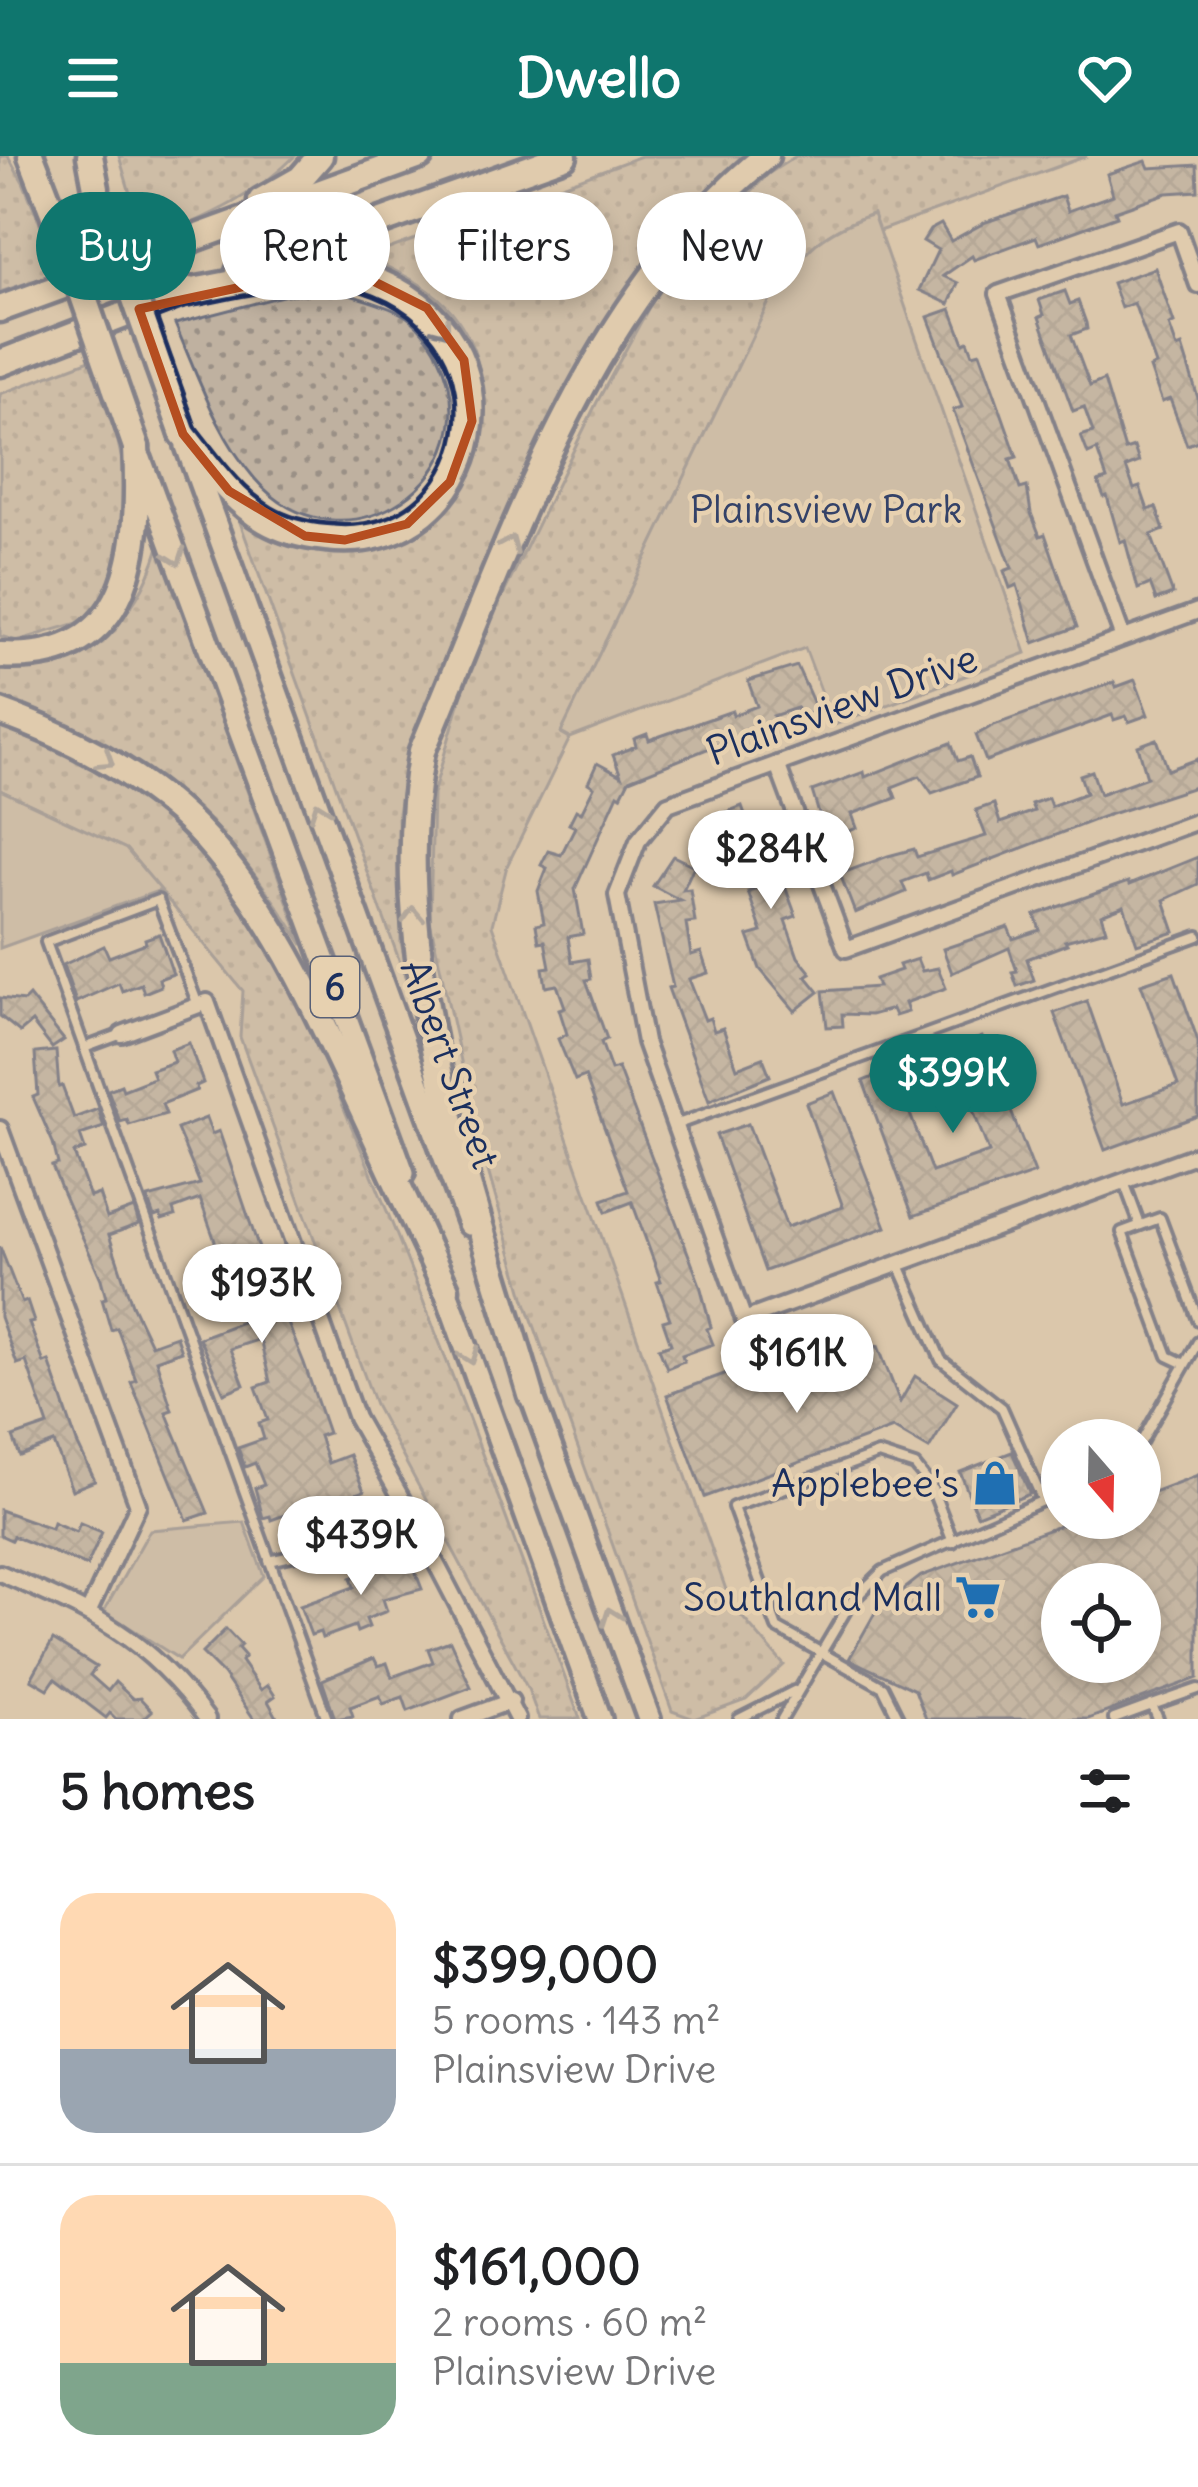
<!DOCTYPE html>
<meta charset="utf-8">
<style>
:root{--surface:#fff;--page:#f6f6f6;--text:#202124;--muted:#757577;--line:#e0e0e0;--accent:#0f766e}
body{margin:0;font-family:Delius,sans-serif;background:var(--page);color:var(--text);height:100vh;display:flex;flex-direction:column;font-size:45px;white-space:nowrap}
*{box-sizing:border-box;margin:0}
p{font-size:39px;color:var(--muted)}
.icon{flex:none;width:66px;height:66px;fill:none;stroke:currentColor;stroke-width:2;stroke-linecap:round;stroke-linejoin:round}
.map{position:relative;height:1563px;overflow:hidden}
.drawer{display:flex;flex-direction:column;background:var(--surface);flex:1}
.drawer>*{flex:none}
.top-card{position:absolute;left:36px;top:36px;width:1128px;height:108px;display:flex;gap:24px}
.needle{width:78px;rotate:160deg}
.fabs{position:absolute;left:1041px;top:1263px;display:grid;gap:24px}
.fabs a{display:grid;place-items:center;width:120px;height:120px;border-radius:50%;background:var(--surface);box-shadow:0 6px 18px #0003;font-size:60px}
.price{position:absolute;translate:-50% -102px;padding:0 27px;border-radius:42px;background:#fff;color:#222;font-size:39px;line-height:78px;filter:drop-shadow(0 3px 6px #0008)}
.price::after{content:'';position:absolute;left:50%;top:72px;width:36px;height:27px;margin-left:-18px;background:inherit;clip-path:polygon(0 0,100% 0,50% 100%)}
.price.current{background:var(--accent);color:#fff}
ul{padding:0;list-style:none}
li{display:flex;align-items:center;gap:36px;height:300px;padding:0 60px}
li+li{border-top:3px solid var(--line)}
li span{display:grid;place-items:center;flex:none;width:336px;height:240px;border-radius:36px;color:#555}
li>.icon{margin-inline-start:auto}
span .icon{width:144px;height:144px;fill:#fffc;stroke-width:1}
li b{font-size:51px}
h2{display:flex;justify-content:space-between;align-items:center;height:144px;padding:0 60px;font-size:51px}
.pill{padding:0 42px;border-radius:54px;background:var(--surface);box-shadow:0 6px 18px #0003;font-size:42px;line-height:108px}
.pill.current{background:var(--accent);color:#fff}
header{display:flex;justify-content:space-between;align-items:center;height:156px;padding:0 60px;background:var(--accent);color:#fff;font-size:54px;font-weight:800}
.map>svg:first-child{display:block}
.grass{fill:url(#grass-dots);stroke:#6d707f;stroke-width:3}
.park{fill:#bfb1a0;stroke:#6d707f;stroke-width:3}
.building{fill:url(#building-cross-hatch);stroke:#1b2f5e;stroke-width:3;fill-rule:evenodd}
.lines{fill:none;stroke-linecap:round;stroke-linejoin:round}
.service-casing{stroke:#1b2f5e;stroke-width:16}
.minor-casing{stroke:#1b2f5e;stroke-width:22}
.primary-casing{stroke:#1b2f5e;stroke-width:30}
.trunk-casing{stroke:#1b2f5e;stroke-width:33}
.motorway-casing{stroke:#1b2f5e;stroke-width:33}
.service{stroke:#e7d1b0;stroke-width:8}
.minor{stroke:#e7d1b0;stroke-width:14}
.primary{stroke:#e7d1b0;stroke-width:21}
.trunk{stroke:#e7d1b0;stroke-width:24}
.motorway{stroke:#e7d1b0;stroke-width:24}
.trunk-bridge-casing{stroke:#1b2f5e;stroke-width:33;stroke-linecap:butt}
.trunk-bridge{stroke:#e7d1b0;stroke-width:24}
.oneway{stroke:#818087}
.marked{fill:none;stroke:#b54e20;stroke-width:9;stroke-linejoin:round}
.labels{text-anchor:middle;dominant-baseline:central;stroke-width:9;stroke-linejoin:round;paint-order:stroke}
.shield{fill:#e7d1b0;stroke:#586077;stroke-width:3}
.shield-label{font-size:36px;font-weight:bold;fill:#1b2f5e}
.park-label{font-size:39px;fill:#344268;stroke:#e7d1b0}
.street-label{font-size:39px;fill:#1b2f5e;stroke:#e7d1b0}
.poi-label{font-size:39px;fill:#1b2f5e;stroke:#e7d1b0;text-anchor:end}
</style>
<header><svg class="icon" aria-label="menu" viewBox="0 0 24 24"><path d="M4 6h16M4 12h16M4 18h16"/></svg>Dwello<svg class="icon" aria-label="heart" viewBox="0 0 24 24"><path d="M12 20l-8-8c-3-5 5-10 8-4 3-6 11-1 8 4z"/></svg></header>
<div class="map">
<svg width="1198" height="1563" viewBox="0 0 1198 1563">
<defs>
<pattern id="grass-dots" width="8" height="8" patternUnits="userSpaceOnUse" patternTransform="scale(3)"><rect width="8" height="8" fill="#bfb1a0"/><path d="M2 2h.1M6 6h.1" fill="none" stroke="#9a9086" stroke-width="1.8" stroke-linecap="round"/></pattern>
<pattern id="building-cross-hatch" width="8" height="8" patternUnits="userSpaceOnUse" patternTransform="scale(3)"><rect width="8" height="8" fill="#aba298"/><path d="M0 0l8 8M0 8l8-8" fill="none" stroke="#8a847f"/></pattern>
</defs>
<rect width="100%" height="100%" fill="#dbc7ab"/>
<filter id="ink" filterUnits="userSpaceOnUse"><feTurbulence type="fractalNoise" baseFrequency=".00833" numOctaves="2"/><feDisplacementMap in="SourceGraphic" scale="24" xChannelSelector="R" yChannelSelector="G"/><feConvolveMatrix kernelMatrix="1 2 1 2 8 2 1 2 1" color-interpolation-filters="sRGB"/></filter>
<g filter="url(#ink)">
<g class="grass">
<path d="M0,0H8L23,26L60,116L0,136Z"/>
<path d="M119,0H295C251,44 201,63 145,88Z"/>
<path d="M641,0H745L675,69L560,240L468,444L410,586L398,657L401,786L414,845L237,358C295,402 374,414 432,364C441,356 454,348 459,339C470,322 476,297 480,278C489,236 479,190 452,156C430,129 397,116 367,101Z"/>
<path d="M796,0H1087L879,75L872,58C816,78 806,95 771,142L562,576L570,582L507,710L492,769L731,1448L784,1509L746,1544L694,1563L672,1555L524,1141L476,973L430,765L433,638L472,503L597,246L660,131L768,18Z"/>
<path d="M341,136C361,143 384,148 402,158C416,165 431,185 438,199C499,320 342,425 255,323C217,279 198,221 175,168L286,139Z"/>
<path d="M90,204L108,242L126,322L131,369L119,421L81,466L17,485L0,480V238Z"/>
<path d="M159,391L303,789C218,655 150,595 0,541V511C81,521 138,463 159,391Z"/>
<path d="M0,570C86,604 156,641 217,713C285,796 320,897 362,995C441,1182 510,1372 580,1563H539L528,1533L376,1251L240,881L243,835L126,693L0,634Z"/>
</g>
<g class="park">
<path d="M873,58L1026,497L834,569L805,492L570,582L561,577L771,142C806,95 816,78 873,58Z"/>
<path d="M0,634L126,693L161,734L0,792Z"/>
<path d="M244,1366L264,1420L179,1503L104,1455L150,1374Z"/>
</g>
<g class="building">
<path d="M1146,5L1149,12L1197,9L1198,35L1167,37L1115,55L1117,60L1039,88L1036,81L974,104L972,100L943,120L958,127L949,148L919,134L938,94L923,85L930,74L941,68L951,85L986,66L1063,40L1068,55L1113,39L1107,18Z"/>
<path d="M1155,112L1174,167L1169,169L1177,192L1182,190L1198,242V285L1187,289L1170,243L1162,246L1150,212L1156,209L1134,147L1121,152L1112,127Z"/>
<path d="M1065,135L1070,148L1078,145L1086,167L1087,173L1071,179L1090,230L1104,224L1125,294L1134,291L1139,306L1126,311L1134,333L1140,331L1148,354L1156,351L1164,374L1151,379L1173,438L1156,444L1150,428L1138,433L1125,384L1120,386L1107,340L1104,341L1098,326L1107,323L1097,294L1088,298L1081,280L1093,276L1084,251L1073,255L1039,161L1044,159L1039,144Z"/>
<path d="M951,153L964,187L968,185L973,198L980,196L1017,301L1010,303L1020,333L1027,331L1031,357L1040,380L1045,378L1077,471L1034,487L1017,429L1010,432L1004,415L1012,412L953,254L962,251L928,161Z"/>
<path d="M797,510L817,555L800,561L797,552L773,560L776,568L762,573L763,577L717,589L629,624L621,640L618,638L575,733L583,778L568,781L572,806L588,803L591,823L586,824L607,883L601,886L611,914L618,912L700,1129L711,1171L707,1173L713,1188L682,1199L684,1205L667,1212L659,1192L671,1188L663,1165L670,1163L657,1126L661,1125L632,1046L606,1056L602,1044L628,1035L585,920L575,924L558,883L567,878L559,853L565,851L557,829L546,831L543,812L550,811L545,785L539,786L536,769L544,767L538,735L547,712L541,709L548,695L561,699L575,671L569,668L576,654L581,657L594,631L588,627L597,607L621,620L613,599L636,590L634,583L647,578L649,584L732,555L733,559L757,550L748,525Z"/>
<path d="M1135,524L1148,559L1129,566L1126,560L1114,564L1112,559L986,605L976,579L994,569L1114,526L1116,531Z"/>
<path d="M1157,583L1168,614L1198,603V630L1102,661L952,719L951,715L928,724L926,717L902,726L906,736L855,757L840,718L888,700L914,693L917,701L986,680L976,654L994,648L1000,667L1034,655L1031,648L1048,642L1051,650L1086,637L1080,619L1092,615L1100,638L1147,621L1138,590Z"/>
<path d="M951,587L958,605L970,601L977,621L932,637L920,620L892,631L896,642L852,658L857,672L827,684L812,635L864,616L865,621Z"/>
<path d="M742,650L747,664L759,660L796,760L785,764L798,801L811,817L806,820L819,836L795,855L760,813L748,780L762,776L748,736L754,734L724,657Z"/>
<path d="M673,700L694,710L683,734L690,733L695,766L686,767L691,799L701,796L708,817L689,823L705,864L710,862L714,875L723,872L737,912L763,902L770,920L709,945L668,832L673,831L654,748L680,744L653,730Z"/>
<path d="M1198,701V728L1164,744L1175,776L1137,788L1124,750L1101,759L1106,774L1065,785L1067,788L1027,803L1034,824L1017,830L1012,816L1017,815L1009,792L952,817L943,793L1008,771L1013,783L1040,774L1035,759L1128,726L1129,729Z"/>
<path d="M159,778L173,818L159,823L161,830L144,837L141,828L122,835L119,827L76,846L63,809L104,790L109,801L146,787L145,783Z"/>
<path d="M917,803L922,815L938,812L946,832L905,847L908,856L895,860L892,853L871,859L842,858L843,870L827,871L823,835L878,831L875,823L901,814L899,809Z"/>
<path d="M1174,817L1198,885V960L1105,994L1054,857L1087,845L1123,948L1178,929L1141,828Z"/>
<path d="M29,840L64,884L52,892L32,866L20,876L0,860V842L24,845Z"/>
<path d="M982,881L1035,1017L913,1060L863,925L893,913L932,1016L989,996L949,892Z"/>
<path d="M189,887L203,927L196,930L197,934L162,948L166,958L129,969L127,964L120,966L108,934L121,929L123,934L154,922L151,914L174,906L170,894Z"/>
<path d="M56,895L59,931L62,930L74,962L98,953L104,971L80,979L85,993L74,997L90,1041L99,1038L107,1062L134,1052L139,1068L109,1079L132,1149L151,1189L176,1180L181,1195L156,1204L172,1254L166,1256L208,1357L187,1364L131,1226L136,1224L117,1172L111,1174L102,1143L106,1142L101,1123L62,1035L52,1010L58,1008L53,987L33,941L38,939L35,897Z"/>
<path d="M834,936L886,1071L765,1115L716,979L748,968L787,1071L843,1051L806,947Z"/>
<path d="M206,962L212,978L219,975L266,1113L304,1207L328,1277L319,1280L328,1307L349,1299L364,1335L353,1339L357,1349L334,1358L328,1343L271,1364L270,1360L263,1362L255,1332L264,1329L255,1307L245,1311L238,1292L264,1283L259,1267L268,1264L256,1231L270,1226L260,1183L230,1193L244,1229L224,1237L199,1182L242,1166L239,1158L246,1151L232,1112L220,1117L214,1101L220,1099L200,1043L173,1053L175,1060L162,1064L160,1059L154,1061L149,1047L148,1042L200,1028L177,973Z"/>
<path d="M0,1091L22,1147L27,1145L34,1166L29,1167L44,1207L49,1205L77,1287L95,1325L72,1334L54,1287L20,1300L13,1281L48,1269L26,1205L17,1208L0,1161Z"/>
<path d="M878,1190L900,1246L915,1220L957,1247L929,1293L893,1272L705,1341L667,1239L768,1202L774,1217L787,1212L793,1221Z"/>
<path d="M1012,1296L1030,1338L977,1359L960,1316Z"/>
<path d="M1198,1319V1522L1088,1563H926L915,1534L849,1503L876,1455L921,1420L1081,1362H1140V1341ZM1062,1428H1140V1506H1062Z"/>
<path d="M0,1354L51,1372L53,1366L76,1376L80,1367L102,1376L87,1410L13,1380L11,1384L0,1379Z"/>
<path d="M391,1400L394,1408L410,1402L422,1433L383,1443L387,1455L366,1463L369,1471L357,1476L355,1470L322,1482L320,1476L311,1479L300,1450L354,1431L351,1422L377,1412L375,1406Z"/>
<path d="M226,1473L241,1489L238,1492L245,1500L241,1505L261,1534L268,1529L275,1540L268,1545L278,1563H254L223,1518L202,1497Z"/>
<path d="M53,1484L96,1511L90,1519L108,1535L115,1526L133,1543L140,1542L152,1555L143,1563H116L110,1557L106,1562L55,1523L48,1533L31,1523Z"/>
<path d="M450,1485L471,1531L408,1555L403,1541L383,1548L380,1540L350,1551L353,1560L335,1563L322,1524L374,1502L378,1510L387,1507L392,1521L433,1506L428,1493Z"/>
</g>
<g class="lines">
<g class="service-casing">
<g id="service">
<path d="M198,849L158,744L46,786L327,1563"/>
<path d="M84,892L122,878"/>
<path d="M675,969L1198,780"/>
<path d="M1124,1026L1140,1069"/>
<path d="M899,1109L941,1204L1002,1252L1043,1345"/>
<path d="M1185,1208L1168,1200L1122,1076L1160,1062L1198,1164"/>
<path d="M1140,1288L1198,1186"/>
<path d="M269,1405L305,1397"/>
<path d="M1152,1549L1198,1533"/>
<path d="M739,1563L794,1535"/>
<path d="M782,1563L851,1446L883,1415L1062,1336"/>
<path d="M899,1563L883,1531L777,1472L733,1351L878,1298L915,1310L931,1330L953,1386"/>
<path d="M1114,1563L1152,1549L1158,1563"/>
</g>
</g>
<g class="minor-casing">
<g id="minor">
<path d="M1198,455L668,648L638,685L617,739L645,886L744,1164L1198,998"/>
<path d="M1123,482L998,138L1179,75L1198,129"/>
<path d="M777,608L846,793L1198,665"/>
<path d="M122,878L207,846L356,1262L412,1361L517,1563"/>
<path d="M0,973L138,1349L89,1455"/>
<path d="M305,1397L412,1361"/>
<path d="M0,1417C93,1457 145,1479 207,1563"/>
<path d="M462,1563L511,1545"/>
</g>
</g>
<g class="primary-casing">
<g id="primary">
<path d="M187,290L469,1068"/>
<path d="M140,303L403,1017"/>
<path d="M440,1119L600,1563"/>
<path d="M527,1227L649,1563"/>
</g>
</g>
<g class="trunk-casing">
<g id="trunk">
<path d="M31,0L65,88"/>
<path d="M159,211L183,278"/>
<path d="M114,228L136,291"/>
</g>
</g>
<g class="motorway-casing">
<g id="motorway">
<path d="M90,0L96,32"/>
<path d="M261,45L300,23L320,0"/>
<path d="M239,116L564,0"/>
<path d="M177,138C231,129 315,105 367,122C532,176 486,401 326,382C305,380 282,374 265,364C231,344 207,308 183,278"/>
<path d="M0,153L420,0"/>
<path d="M0,207L189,134"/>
<path d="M0,499C134,508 141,392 136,291"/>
<path d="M0,556C76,583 152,622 207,684C271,756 310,840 350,926C382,995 414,1064 446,1133"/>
<path d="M531,1239C473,1039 383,804 422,595C510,389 585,146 766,0"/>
</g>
</g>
<use href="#service" class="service"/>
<use href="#minor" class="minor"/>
<use href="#primary" class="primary"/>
<use href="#trunk" class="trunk"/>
<use href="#motorway" class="motorway"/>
<g class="trunk-bridge-casing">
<g id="trunk-bridge">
<path d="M109,69L159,211"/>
<path d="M65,88L114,228"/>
</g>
</g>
<use href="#trunk-bridge" class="trunk-bridge"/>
</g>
<defs><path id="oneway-chevron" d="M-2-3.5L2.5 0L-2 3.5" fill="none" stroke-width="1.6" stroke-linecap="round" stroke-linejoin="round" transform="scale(3)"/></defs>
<g class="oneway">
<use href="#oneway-chevron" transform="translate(443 173) rotate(53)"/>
<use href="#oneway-chevron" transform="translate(510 388) rotate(-67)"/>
<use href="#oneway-chevron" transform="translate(176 401) rotate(70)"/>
<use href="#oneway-chevron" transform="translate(106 604) rotate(33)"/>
<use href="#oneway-chevron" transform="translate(319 654) rotate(-110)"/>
<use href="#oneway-chevron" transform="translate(413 759) rotate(-92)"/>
<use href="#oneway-chevron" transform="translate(470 1200) rotate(70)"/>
<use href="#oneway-chevron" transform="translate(611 1460) rotate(-110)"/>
</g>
</g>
<path d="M0 0H1198V1563H0ZM306,117L365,121L427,152L464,204L472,265L450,326L407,368L345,384L305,380L229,335L183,278L139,153Z" fill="#dbc7ab" fill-opacity=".55" fill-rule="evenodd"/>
<path class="marked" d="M306,117L365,121L427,152L464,204L472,265L450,326L407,368L345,384L305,380L229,335L183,278L139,153Z"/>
<defs>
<g id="shop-bare" transform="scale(3.6)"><path d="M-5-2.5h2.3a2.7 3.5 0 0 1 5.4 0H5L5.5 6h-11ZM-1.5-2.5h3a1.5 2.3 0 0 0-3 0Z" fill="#1f6fb2" stroke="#e7d1b0" stroke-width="2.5" paint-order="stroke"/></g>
<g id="supermarket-bare" transform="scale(3.6)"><path d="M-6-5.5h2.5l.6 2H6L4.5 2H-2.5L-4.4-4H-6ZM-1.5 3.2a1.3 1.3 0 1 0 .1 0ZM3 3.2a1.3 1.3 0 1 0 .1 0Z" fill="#1f6fb2" stroke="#e7d1b0" stroke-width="2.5" paint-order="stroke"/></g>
</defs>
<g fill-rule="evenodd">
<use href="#shop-bare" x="995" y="1327"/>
<use href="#supermarket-bare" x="978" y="1441"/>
</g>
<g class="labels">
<rect class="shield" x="311" y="801" width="48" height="60" rx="9"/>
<g class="shield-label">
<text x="335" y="831">6</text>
</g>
<g class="park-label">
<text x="826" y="353">Plainsview Park</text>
</g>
<g class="street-label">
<text transform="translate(842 549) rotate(-20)">Plainsview Drive</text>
<text transform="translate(450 908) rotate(70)">Albert Street</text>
</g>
<g class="poi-label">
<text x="959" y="1327">Applebee's</text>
<text x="942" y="1441">Southland Mall</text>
</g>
</g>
</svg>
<div class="fabs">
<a><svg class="needle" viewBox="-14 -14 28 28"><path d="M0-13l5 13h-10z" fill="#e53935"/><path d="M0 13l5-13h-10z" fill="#757577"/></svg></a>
<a><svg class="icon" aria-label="locate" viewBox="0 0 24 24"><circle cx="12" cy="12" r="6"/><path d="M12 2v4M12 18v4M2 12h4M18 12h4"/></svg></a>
</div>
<b class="price" style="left:771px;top:756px">$284K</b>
<b class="price current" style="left:953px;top:980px">$399K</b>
<b class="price" style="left:262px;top:1190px">$193K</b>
<b class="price" style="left:797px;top:1260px">$161K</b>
<b class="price" style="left:361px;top:1442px">$439K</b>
<div class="top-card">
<a class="pill current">Buy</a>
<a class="pill">Rent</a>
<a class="pill">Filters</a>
<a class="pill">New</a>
</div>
</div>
<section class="drawer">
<h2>5 homes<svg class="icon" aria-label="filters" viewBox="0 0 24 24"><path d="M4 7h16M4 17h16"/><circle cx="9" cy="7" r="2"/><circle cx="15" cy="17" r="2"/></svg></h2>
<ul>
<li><span style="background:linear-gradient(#ffd9b3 65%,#9aa5b1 0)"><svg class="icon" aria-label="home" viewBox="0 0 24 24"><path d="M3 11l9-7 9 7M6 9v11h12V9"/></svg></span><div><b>$399,000</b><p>5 rooms · 143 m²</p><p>Plainsview Drive</p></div></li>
<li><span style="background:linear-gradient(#ffd9b3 70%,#7fa58c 0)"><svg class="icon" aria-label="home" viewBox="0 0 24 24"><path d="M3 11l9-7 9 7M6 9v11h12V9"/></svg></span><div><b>$161,000</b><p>2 rooms · 60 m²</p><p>Plainsview Drive</p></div></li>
</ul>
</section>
